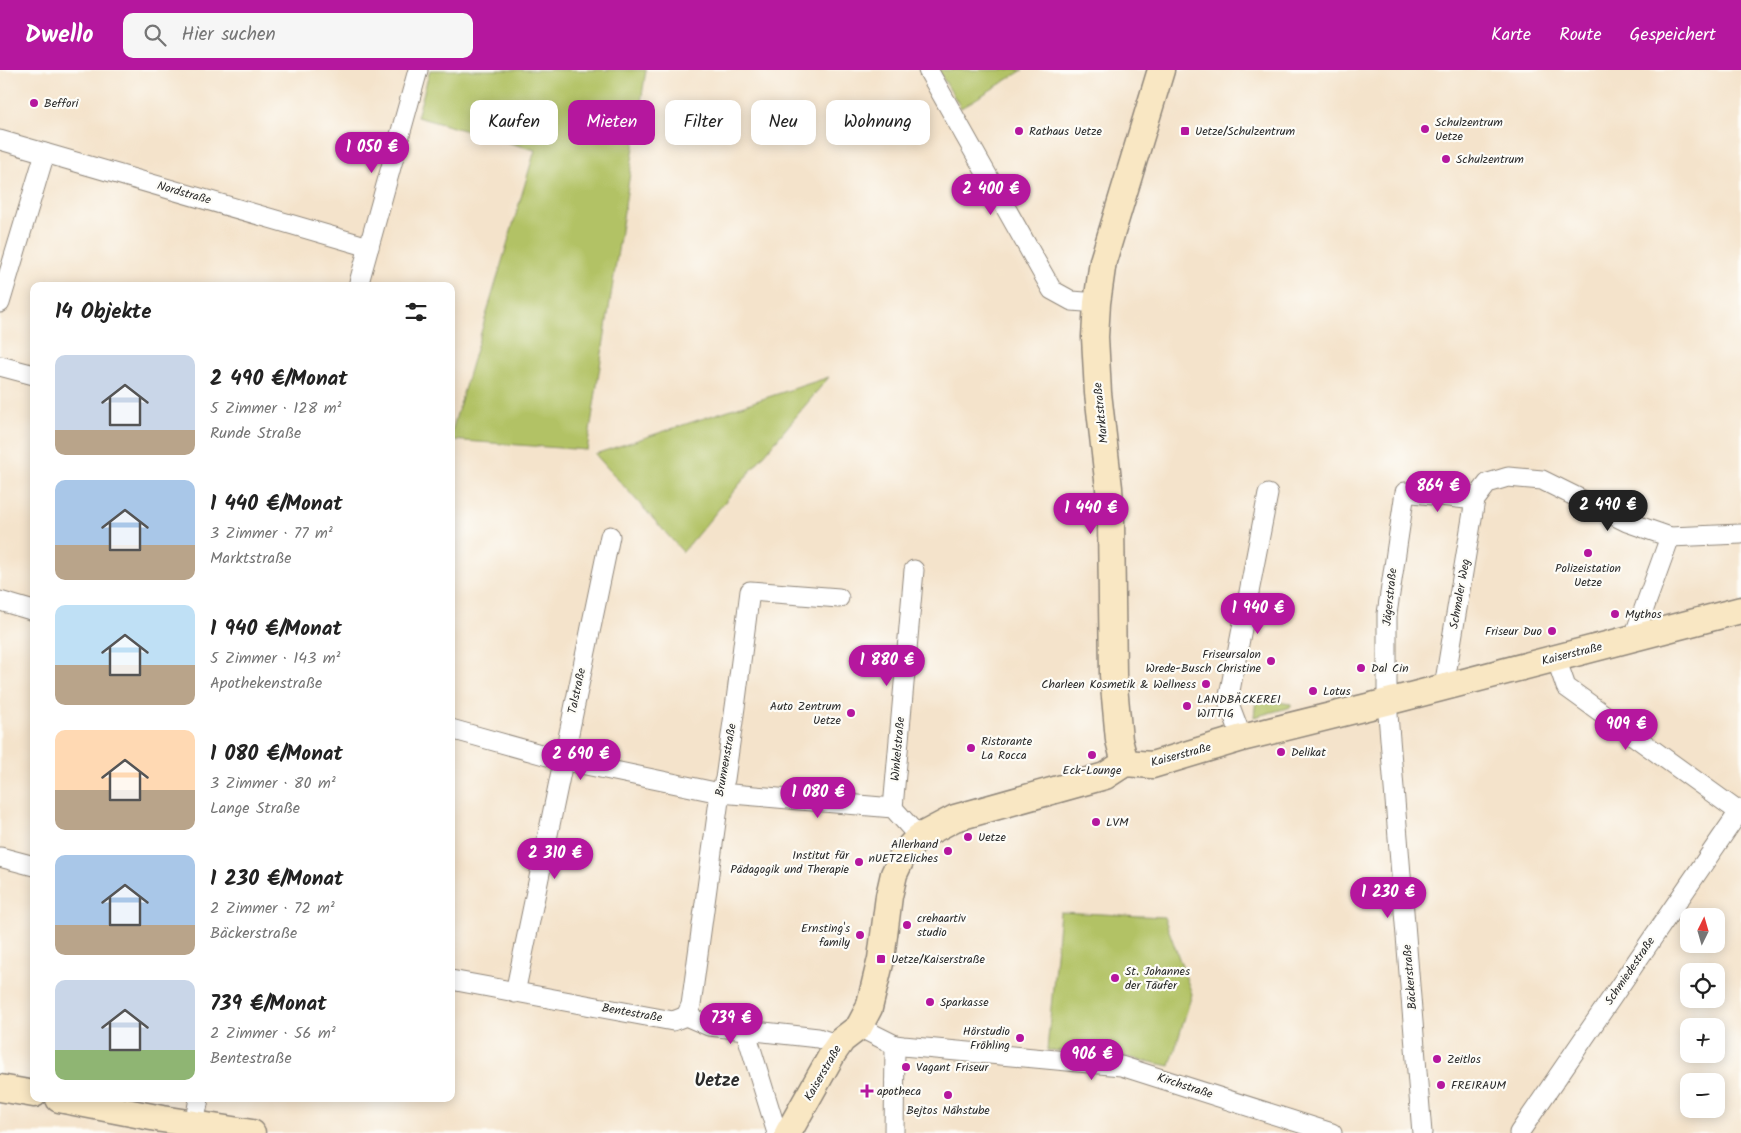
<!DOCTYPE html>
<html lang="de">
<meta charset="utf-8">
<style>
:root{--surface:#fff;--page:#f6f6f6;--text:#222;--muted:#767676;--accent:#b5179e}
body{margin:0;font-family:Kalam,sans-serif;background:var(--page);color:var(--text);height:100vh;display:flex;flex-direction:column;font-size:19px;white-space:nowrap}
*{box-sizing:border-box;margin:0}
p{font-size:16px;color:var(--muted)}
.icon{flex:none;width:28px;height:28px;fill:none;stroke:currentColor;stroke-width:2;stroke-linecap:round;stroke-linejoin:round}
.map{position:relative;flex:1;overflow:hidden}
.details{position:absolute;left:30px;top:212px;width:425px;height:820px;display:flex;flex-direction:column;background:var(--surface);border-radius:10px;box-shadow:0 2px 12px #0003}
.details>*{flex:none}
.hud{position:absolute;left:470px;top:30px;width:475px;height:45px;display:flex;gap:10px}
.needle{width:32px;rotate:5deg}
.buttons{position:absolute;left:1680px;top:838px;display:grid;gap:10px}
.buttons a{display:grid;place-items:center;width:45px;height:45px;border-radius:10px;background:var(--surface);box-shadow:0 2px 12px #0003;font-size:25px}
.price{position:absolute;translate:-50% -42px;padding:0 11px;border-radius:18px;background:var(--accent);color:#fff;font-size:16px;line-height:32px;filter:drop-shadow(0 1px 2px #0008)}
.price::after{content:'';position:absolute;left:50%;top:30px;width:15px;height:11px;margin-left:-8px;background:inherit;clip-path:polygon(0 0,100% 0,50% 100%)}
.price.on{background:#222;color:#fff}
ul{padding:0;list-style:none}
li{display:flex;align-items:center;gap:15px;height:125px;padding:0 25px}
li span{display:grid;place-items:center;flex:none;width:140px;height:100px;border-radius:10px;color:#555}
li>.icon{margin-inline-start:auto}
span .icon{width:60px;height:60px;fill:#fffc;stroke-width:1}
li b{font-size:21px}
h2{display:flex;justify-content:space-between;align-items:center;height:60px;padding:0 25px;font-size:21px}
.pill{padding:0 18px;border-radius:10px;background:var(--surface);box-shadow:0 2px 12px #0003;font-size:18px;line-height:45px}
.pill.on{background:var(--accent);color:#fff}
header{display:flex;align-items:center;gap:30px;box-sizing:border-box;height:70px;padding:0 25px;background:var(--accent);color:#fff}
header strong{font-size:24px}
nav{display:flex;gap:28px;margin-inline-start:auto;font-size:18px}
.search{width:350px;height:45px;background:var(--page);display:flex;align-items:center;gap:12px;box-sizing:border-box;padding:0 18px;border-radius:10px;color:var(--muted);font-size:19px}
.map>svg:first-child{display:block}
.green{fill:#b2c265;stroke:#6e7648}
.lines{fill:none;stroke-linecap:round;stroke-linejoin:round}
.street-casing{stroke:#90877b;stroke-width:21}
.secondary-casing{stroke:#90877b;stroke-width:29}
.street{stroke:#fff;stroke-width:19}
.secondary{stroke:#f9e7c3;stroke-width:26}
.poi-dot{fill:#b5179e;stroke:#fdfcf7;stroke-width:2}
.labels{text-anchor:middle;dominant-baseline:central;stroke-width:4.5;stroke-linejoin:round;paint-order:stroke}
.poi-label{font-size:12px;fill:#2b2b2b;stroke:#fdfcf7;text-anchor:start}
.street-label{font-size:12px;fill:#2b2b2b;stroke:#fdfcf7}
.district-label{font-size:18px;font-weight:bold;fill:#2b2b2b;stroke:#fdfcf7}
</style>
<header>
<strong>Dwello</strong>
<div class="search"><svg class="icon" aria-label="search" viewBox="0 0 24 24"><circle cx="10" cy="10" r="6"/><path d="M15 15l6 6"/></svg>Hier suchen</div>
<nav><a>Karte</a><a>Route</a><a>Gespeichert</a></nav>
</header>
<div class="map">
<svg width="1741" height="1063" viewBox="0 0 1741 1063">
<rect width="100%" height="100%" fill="#fdfcf7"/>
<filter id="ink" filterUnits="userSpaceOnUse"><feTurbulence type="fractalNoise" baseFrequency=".02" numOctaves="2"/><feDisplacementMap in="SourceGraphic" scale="10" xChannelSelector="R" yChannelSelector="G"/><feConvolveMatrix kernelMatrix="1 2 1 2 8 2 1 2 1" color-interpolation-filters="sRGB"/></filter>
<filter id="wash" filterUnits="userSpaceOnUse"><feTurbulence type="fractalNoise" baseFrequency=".0096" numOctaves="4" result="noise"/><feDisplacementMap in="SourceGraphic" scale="20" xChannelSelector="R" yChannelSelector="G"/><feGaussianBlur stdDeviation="1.12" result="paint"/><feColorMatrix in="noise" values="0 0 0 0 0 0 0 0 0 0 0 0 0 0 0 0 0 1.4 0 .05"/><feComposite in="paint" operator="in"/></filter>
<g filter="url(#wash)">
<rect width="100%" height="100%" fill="#f4e3cb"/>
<g class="green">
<path d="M430,0H646L587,380L451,370V364L535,80L417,47Z"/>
<path d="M938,0H1023L961,38Z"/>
<path d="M829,307L683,482L595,384Z"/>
<path d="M1256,629L1291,634V637L1254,647Z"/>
<path d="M1060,842L1164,847L1192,924L1170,996L1116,985L1047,980Z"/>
</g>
</g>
<g filter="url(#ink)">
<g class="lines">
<g class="street-casing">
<g id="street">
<path d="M928,0L1052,220L1072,231L1097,233"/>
<path d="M0,70L369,177"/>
<path d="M358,216L418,0"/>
<path d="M0,233L45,83"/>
<path d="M0,296L34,305"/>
<path d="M0,531L34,541"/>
<path d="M1633,569L1670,467"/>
<path d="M1556,588L1566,617L1739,742"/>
<path d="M1444,617L1475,430L1488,413L1508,407L1542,410L1627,452L1670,467L1741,464"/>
<path d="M451,659L562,690L720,723L893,738L919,767"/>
<path d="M1242,668L1228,631L1268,424"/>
<path d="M893,738L914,500"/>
<path d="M0,787L34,796"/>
<path d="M451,910L673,951L686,946L709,956L818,968L839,975"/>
<path d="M515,923L610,466"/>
<path d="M686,946L691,935L720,723L725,709L736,630L750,521L839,528"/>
<path d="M859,957L895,975L903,976L1121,996L1332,1063"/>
<path d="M745,959L777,1063"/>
<path d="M188,1063L194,1054L199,1029"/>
<path d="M894,1063L895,975"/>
<path d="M1422,1063L1387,632V544L1405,422L1475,430"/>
<path d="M1519,1063L1741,739"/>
</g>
</g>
<g class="secondary-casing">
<g id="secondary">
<path d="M1125,693L1119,670L1113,605L1111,453L1109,418L1098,323L1095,267L1097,233L1103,191L1161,0"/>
<path d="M0,1018L34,1024"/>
<path d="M59,1029L162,1049L252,1063"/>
<path d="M788,1063L833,983L842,970L859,957L869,938L881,889L889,826L894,804L904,783L919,767L955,748L1105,706L1125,693L1152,695L1242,668L1387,632L1741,540"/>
</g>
</g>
<use href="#street" class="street"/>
<use href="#secondary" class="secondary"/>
</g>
</g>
<g class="poi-dot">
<circle cx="34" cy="33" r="5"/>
<circle cx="1425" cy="59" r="5"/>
<circle cx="1019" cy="61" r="5"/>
<rect x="1180" y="56" width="10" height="10" rx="2.5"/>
<circle cx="1446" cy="89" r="5"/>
<circle cx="1588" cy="483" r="5"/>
<circle cx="1615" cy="544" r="5"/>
<circle cx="1552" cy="561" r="5"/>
<circle cx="1271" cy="591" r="5"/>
<circle cx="1361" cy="598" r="5"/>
<circle cx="1206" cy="614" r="5"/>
<circle cx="1313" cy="621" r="5"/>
<circle cx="1187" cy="636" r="5"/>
<circle cx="851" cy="643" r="5"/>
<circle cx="971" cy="678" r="5"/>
<circle cx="1281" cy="682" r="5"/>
<circle cx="1092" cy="685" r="5"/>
<circle cx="1096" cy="752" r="5"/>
<circle cx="968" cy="767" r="5"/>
<circle cx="948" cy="781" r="5"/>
<circle cx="859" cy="792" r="5"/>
<circle cx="907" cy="855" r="5"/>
<circle cx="860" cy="865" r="5"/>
<rect x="876" y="884" width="10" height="10" rx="2.5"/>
<circle cx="1115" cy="908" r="5"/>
<circle cx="930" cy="932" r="5"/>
<circle cx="1020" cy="968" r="5"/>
<circle cx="1437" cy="989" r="5"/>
<circle cx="906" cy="997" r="5"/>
<circle cx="1441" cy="1015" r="5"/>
<path d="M864.5 1013.5h5v5h5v5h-5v5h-5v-5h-5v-5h5z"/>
<circle cx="948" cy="1025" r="5"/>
</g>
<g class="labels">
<g class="poi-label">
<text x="44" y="33">Beffori</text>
<text x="1435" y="52">Schulzentrum<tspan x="1435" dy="14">Uetze</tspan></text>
<text x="1029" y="61">Rathaus Uetze</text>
<text x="1195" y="61">Uetze/Schulzentrum</text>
<text x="1456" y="89">Schulzentrum</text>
<text x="1588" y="498" text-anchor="middle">Polizeistation<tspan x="1588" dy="14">Uetze</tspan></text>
<text x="1625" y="544">Mythos</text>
<text x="1542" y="561" text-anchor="end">Friseur Duo</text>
<text x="1261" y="584" text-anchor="end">Friseursalon<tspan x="1261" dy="14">Wrede-Busch Christine</tspan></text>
<text x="1371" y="598">Dal Cin</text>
<text x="1196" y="614" text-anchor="end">Charleen Kosmetik &amp; Wellness</text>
<text x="1323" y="621">Lotus</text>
<text x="1197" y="629">LANDBÄCKEREI<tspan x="1197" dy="14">WITTIG</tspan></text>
<text x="841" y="636" text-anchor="end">Auto Zentrum<tspan x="841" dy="14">Uetze</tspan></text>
<text x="981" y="671">Ristorante<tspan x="981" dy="14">La Rocca</tspan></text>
<text x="1291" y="682">Delikat</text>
<text x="1092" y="700" text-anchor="middle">Eck-Lounge</text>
<text x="1106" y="752">LVM</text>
<text x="978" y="767">Uetze</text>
<text x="938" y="774" text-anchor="end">Allerhand<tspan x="938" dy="14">nUETZEliches</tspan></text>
<text x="849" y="785" text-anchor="end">Institut für<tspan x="849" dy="14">Pädagogik und Therapie</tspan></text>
<text x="917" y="848">crehaartiv<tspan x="917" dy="14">studio</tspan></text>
<text x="850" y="858" text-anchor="end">Ernsting's<tspan x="850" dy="14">family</tspan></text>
<text x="891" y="889">Uetze/Kaiserstraße</text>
<text x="1125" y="901">St. Johannes<tspan x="1125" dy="14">der Täufer</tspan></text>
<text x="940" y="932">Sparkasse</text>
<text x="1010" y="961" text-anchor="end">Hörstudio<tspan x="1010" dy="14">Fröhling</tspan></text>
<text x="1447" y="989">Zeitlos</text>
<text x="916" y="997">Vagant Friseur</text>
<text x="1451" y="1015">FREIRAUM</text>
<text x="877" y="1021">apotheca</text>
<text x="948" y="1040" text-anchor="middle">Bejtos Nähstube</text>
</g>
<g class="street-label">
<text transform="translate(184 123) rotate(16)">Nordstraße</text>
<text transform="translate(1101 343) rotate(-96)">Marktstraße</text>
<text transform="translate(1460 524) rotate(-80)">Schmaler Weg</text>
<text transform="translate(1390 527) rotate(-84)">Jägerstraße</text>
<text transform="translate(1572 584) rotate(-14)">Kaiserstraße</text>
<text transform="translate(577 621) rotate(-78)">Talstraße</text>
<text transform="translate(898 679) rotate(-85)">Winkelstraße</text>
<text transform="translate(1181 685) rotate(-15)">Kaiserstraße</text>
<text transform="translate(726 690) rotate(-80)">Brunnenstraße</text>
<text transform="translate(1630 901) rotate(-56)">Schmiedestraße</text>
<text transform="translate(1410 907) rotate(-95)">Bäckerstraße</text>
<text transform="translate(632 943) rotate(10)">Bentestraße</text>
<text transform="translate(823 1003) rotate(-60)">Kaiserstraße</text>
<text transform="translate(1185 1016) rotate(18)">Kirchstraße</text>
</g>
<g class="district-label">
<text x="717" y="1011">Uetze</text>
</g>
</g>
</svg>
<div class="buttons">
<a><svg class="needle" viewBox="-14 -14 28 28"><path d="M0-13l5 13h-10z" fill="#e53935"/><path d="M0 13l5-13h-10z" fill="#767676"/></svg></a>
<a><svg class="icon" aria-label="locate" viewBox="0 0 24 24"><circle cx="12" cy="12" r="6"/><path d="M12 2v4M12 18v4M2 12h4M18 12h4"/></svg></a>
<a>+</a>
<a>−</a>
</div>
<b class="price" style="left:372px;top:104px">1 050 €</b>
<b class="price" style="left:991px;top:146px">2 400 €</b>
<b class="price" style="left:1438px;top:443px">864 €</b>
<b class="price on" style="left:1608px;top:462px">2 490 €</b>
<b class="price" style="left:1091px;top:465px">1 440 €</b>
<b class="price" style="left:1258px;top:565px">1 940 €</b>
<b class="price" style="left:887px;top:617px">1 880 €</b>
<b class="price" style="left:1626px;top:681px">909 €</b>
<b class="price" style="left:581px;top:711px">2 690 €</b>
<b class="price" style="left:818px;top:749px">1 080 €</b>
<b class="price" style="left:555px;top:810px">2 310 €</b>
<b class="price" style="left:1388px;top:849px">1 230 €</b>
<b class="price" style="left:731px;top:975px">739 €</b>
<b class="price" style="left:1092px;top:1011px">906 €</b>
<div class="hud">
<a class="pill">Kaufen</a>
<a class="pill on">Mieten</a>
<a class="pill">Filter</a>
<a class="pill">Neu</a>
<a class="pill">Wohnung</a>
</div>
<section class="details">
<h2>14 Objekte<svg class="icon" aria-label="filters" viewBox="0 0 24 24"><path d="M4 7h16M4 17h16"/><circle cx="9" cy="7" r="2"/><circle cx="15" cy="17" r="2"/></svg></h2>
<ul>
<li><span style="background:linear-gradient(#c9d6e8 75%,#b9a48a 0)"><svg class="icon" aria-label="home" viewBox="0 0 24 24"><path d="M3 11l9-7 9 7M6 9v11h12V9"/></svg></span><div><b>2 490 €/Monat</b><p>5 Zimmer · 128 m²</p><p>Runde Straße</p></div></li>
<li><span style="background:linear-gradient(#a9c7e8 65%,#b9a48a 0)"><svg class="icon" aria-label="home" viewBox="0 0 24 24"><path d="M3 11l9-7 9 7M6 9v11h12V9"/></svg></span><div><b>1 440 €/Monat</b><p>3 Zimmer · 77 m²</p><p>Marktstraße</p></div></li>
<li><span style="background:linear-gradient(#bfe0f5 60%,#b9a48a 0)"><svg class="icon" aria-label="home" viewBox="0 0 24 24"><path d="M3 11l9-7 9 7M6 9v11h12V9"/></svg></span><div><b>1 940 €/Monat</b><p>5 Zimmer · 143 m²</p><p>Apothekenstraße</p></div></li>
<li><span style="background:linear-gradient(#ffd9b3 60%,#b9a48a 0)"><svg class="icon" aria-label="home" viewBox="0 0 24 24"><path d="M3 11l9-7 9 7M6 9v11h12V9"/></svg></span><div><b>1 080 €/Monat</b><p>3 Zimmer · 80 m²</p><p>Lange Straße</p></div></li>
<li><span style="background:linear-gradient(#a9c7e8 70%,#b9a48a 0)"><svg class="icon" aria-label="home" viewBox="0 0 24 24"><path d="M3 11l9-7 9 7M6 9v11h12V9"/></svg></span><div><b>1 230 €/Monat</b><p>2 Zimmer · 72 m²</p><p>Bäckerstraße</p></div></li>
<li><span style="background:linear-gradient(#c9d6e8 70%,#8fb573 0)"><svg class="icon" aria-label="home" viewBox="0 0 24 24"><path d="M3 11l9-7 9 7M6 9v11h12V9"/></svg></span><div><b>739 €/Monat</b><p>2 Zimmer · 56 m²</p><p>Bentestraße</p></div></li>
</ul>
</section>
</div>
